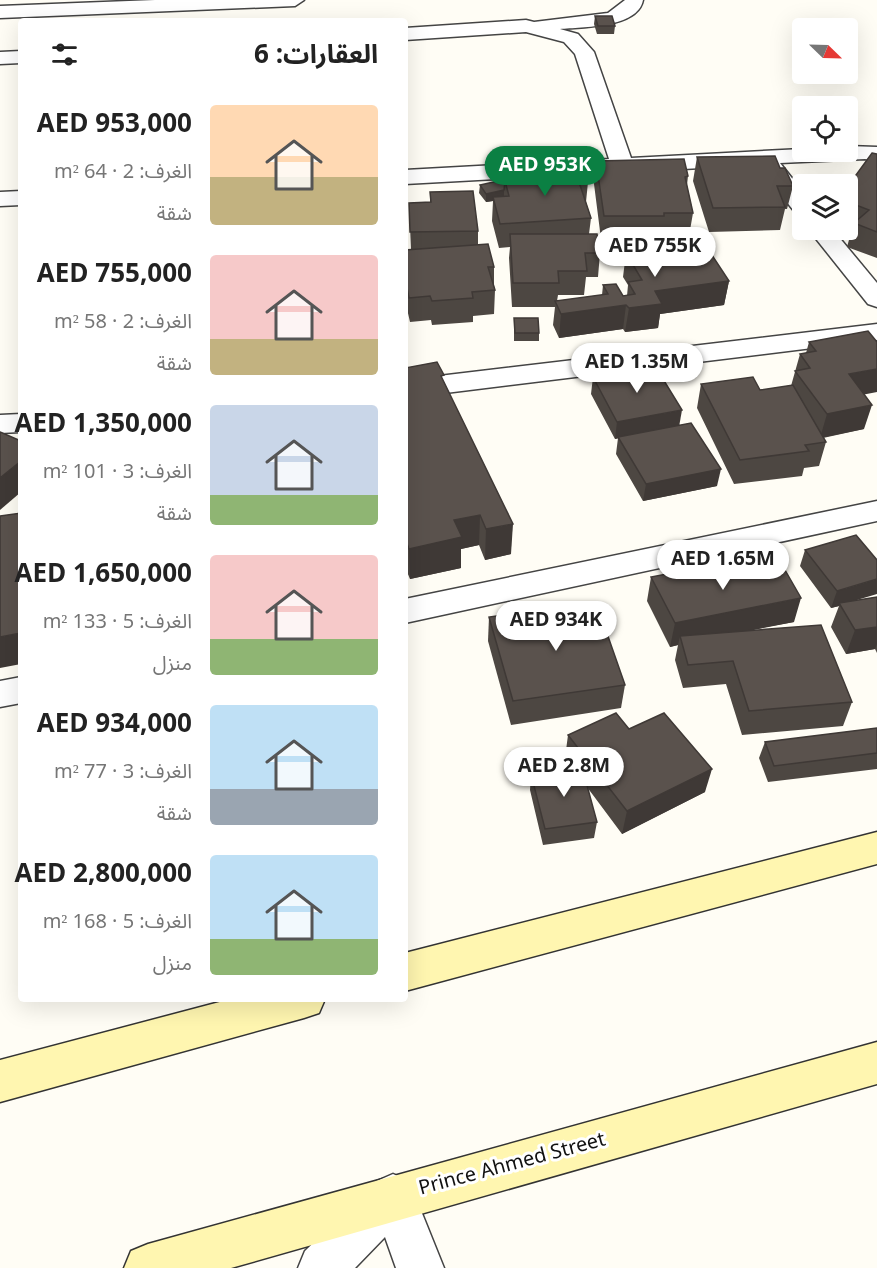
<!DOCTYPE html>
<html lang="ar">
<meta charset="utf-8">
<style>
:root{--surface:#fff;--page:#f2f2f2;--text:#222;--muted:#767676;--accent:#0b8043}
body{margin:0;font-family:Georgia,"Noto Sans Arabic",serif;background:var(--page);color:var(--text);direction:rtl;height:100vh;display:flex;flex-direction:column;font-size:22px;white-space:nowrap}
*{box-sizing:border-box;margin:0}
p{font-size:20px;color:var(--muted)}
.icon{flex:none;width:33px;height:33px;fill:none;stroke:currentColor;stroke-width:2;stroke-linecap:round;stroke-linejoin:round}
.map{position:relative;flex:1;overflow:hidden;direction:ltr}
.sheet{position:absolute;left:18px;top:18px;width:390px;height:984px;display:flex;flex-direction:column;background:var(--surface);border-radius:6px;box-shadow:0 6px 24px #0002;direction:rtl}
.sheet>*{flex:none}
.needle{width:39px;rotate:113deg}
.tools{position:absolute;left:792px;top:18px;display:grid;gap:12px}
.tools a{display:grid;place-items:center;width:66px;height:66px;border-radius:6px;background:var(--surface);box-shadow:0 6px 24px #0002;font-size:30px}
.price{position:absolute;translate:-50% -51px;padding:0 14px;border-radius:21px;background:#fff;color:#222;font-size:20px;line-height:39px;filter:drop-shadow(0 2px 3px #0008)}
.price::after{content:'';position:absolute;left:50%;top:36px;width:18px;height:14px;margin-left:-9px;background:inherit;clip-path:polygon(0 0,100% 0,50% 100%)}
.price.selected{background:var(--accent);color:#fff}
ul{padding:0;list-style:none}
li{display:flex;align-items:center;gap:18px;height:150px;padding:0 30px}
li span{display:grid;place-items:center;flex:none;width:168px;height:120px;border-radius:6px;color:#555}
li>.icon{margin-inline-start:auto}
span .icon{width:72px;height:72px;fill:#fffc;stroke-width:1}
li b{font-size:26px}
h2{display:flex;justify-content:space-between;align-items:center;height:72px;padding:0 30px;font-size:26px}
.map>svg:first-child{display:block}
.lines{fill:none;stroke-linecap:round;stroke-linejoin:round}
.street-casing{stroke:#444;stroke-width:3}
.secondary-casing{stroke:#333;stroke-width:3}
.street{fill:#fff;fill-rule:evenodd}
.secondary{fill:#fff6b0;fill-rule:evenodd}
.wall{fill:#4d4742}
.shaded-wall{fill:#3f3936}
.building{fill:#5a524d;stroke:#3f3936;stroke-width:1.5}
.labels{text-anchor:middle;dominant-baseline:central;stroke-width:6;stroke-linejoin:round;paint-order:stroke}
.near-street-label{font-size:20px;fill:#111;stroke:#fff}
</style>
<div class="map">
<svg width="877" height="1268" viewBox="0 0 877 1268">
<rect width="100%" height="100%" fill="#fffdf5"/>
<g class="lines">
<g class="street-casing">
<g id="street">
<path d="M155,0H304L295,6L0,18V6Z"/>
<path d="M625,0H643C638,28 582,27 560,29L578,34L594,52L631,158L802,149V152H848V146L877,147V161L865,159L780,163L802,191V213L794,211L757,165L405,184V170L609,159L575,54L564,42L526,32L405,40V28L526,20L534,22L608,13Z"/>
<path d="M21,51V63L0,64V52Z"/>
<path d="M21,191V205L0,206V192Z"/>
<path d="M809,230H833L877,283V307L868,304Z"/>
<path d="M877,324V340L405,398V380Z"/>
<path d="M21,414V432L0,433V415Z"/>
<path d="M877,501V521L405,623V599Z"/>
<path d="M21,677V703L0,707V681Z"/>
<path d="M393,1174L409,1181L444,1268H396L385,1237L355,1268H298L305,1251L377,1181Z"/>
</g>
</g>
<g class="secondary-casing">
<g id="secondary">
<path d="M877,832V864L405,991V953Z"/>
<path d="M231,999H325L319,1013L304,1018L0,1102V1060Z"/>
<path d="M877,1042V1084L231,1268H124L131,1251L148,1244Z"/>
</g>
</g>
<use href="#street" class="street"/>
<use href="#secondary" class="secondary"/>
</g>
<g class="wall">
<path d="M595,16L615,26L614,34H597L594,24Z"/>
<path d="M877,154V258L847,247L852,229L848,228V186Z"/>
<path d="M697,157L793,186L787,209H785L780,230L709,232L693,181Z"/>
<path d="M596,161L688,176L687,185L693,213L689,236H661V240L601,239L594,184Z"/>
<path d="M558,162L588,182L586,202L591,218L589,234L600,253L598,277H586L584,295H558L557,301L602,295L603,285L623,296H627L628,285L623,277L626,253L729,281L724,305L660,314L658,328L625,332L623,329L559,338L553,325L555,307H512L509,258L510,247L499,248L492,221L493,201L486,202L479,193L480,185L509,181L535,179L536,169L558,168Z"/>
<path d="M430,192L478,231V244L494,267V286L495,290L494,314L473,316V322L432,325L431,320L410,322L405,300V250L425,249H411L409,203L430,202Z"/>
<path d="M514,318L539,333V341H514Z"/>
<path d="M809,342L864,394V429L823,438L826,442L819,466L804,468L802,476L734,484L697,408L701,384L760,390L791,386L800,354L806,353Z"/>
<path d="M405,368L444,382L511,554L485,560L479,545L461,549V568L410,579L405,567Z"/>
<path d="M593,377L680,425L717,486L643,501L616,454L618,438L615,439L591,394Z"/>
<path d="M805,550L858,600L877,597V653L875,649L846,654L831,627L839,606L831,608L800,566Z"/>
<path d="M651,577H714L794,622L750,630L852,702L843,726L742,735L726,684L683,688L675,660L678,645L670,647L647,601Z"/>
<path d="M489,617L625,685L621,708L511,725L488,641Z"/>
<path d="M877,728V769L768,782L759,758L765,742Z"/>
<path d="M629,729L705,792L622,834L587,787L597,822L594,838L543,845L530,790L531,774L573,768L565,758L568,735Z"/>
</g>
<g class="shaded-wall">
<path d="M504,190V199L493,197V201L486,202V194Z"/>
<path d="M729,281L724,305L660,314L658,328L625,332L629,308L655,291Z"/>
<path d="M626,305L623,329L559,338L561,314Z"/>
<path d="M877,369V392L841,399L849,374Z"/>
<path d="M872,405L864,429L820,438L827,414Z"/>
<path d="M682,410L679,427L615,439L617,422Z"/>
<path d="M21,461V492L0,510V478Z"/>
<path d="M721,469L717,486L643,501L646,484Z"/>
<path d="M480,515L479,545L461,549V568L410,579L409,549L454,520Z"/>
<path d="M513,524L511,554L485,560L486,529Z"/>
<path d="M877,579V594L840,605L839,603V606L831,608L837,591Z"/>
<path d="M801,598L794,622L682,644L680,636L678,645L670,647L675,623Z"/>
<path d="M877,627V644L875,649L846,654L855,630Z"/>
<path d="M21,633V664L0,668V637Z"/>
<path d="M712,769L705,792L622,834L627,811Z"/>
</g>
<g class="building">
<path d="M595,16H612L615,26H598Z"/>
<path d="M872,153L877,154V232L854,223L869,210L848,202V186Z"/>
<path d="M775,156L780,168H785L793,186H777L785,207L713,208L697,157Z"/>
<path d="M684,159L688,176L685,177L693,213H664V216H604L596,161Z"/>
<path d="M580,161L588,182H579L591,218L500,224L493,197L509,196L505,181L539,179L536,169L560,167L558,162Z"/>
<path d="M507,179L509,181H505L504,190L486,194L480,185Z"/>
<path d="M473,191L478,231L410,232L409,203L431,202L430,192Z"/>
<path d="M510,234H597L600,253H585L587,271H558L559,283H513Z"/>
<path d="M704,243L729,281L655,291L662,304L629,308L626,305L561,314L555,301L608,294L603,285L616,284L623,296L635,294L628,282L642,280L626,253Z"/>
<path d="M488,244L494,267H488L495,290L472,292L473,298L432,301L430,296L409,298L405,278V250Z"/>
<path d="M514,318H538L539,333H515Z"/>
<path d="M868,331L877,342V369L849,374L872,405L827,414L795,371L810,368L800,354L816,351L809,342Z"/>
<path d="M437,362L444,375L441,376L513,524L486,529L480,515L454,520L462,537L409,549L405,538V368Z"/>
<path d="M655,366L682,410L617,422L593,377Z"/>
<path d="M753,377L760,390L793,385L826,442L805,445L809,451L740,460L701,384Z"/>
<path d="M691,423L721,469L646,484L618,437Z"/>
<path d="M0,432L21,441V461L0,478Z"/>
<path d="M21,513V633L0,637V516Z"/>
<path d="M856,535L877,560V579L837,591L805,550Z"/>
<path d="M781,563L801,598L675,623L651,577L708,566L714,577Z"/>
<path d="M877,597V627L855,630L839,603Z"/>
<path d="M596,602L625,685L513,701L489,617Z"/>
<path d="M821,625L852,702L749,711L733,661L688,665L680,636Z"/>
<path d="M616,713L629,729L664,713L712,769L627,811L568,735Z"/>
<path d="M877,728V753L774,766L765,742Z"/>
<path d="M582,767L597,822L545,829L531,774Z"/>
</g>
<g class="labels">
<g class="near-street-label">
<text transform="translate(512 1164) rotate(-15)">Prince Ahmed Street</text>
</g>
</g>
</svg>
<div class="tools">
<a><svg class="needle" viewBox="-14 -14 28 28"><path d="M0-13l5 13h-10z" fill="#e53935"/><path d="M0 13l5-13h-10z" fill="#767676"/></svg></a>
<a><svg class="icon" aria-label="locate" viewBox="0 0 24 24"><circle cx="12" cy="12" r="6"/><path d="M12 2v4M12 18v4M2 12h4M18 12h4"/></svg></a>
<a><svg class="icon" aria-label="layers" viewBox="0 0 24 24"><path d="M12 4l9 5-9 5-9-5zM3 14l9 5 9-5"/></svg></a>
</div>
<b class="price selected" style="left:545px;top:197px">AED 953K</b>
<b class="price" style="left:655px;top:278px">AED 755K</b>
<b class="price" style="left:637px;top:394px">AED 1.35M</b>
<b class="price" style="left:723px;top:591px">AED 1.65M</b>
<b class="price" style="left:556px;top:652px">AED 934K</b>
<b class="price" style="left:564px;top:798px">AED 2.8M</b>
<section class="sheet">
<h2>العقارات: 6<svg class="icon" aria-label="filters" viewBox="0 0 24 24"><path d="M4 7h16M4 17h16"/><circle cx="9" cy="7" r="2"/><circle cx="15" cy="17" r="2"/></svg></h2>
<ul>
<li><span style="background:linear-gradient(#ffd9b3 60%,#c2b280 0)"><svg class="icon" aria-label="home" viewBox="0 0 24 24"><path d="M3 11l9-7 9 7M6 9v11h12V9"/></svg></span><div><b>AED 953,000</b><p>الغرف: 2 · 64 m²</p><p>شقة</p></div></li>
<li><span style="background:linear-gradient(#f6c9c9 70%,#c2b280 0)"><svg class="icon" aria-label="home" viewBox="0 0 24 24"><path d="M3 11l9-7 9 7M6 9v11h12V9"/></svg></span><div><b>AED 755,000</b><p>الغرف: 2 · 58 m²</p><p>شقة</p></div></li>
<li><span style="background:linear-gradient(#c9d6e8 75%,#8fb573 0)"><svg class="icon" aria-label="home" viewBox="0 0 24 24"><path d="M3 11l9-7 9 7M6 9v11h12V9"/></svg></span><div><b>AED 1,350,000</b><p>الغرف: 3 · 101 m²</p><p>شقة</p></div></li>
<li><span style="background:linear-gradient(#f6c9c9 70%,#8fb573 0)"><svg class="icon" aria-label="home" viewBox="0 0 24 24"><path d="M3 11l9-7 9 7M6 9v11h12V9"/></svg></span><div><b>AED 1,650,000</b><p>الغرف: 5 · 133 m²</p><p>منزل</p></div></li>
<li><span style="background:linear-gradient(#bfe0f5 70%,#9aa5b1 0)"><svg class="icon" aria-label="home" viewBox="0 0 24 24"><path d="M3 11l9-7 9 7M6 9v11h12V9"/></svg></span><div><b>AED 934,000</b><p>الغرف: 3 · 77 m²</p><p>شقة</p></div></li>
<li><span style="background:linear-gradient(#bfe0f5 70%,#8fb573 0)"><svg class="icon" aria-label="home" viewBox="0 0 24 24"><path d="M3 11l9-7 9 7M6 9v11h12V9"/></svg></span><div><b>AED 2,800,000</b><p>الغرف: 5 · 168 m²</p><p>منزل</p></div></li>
</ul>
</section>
</div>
